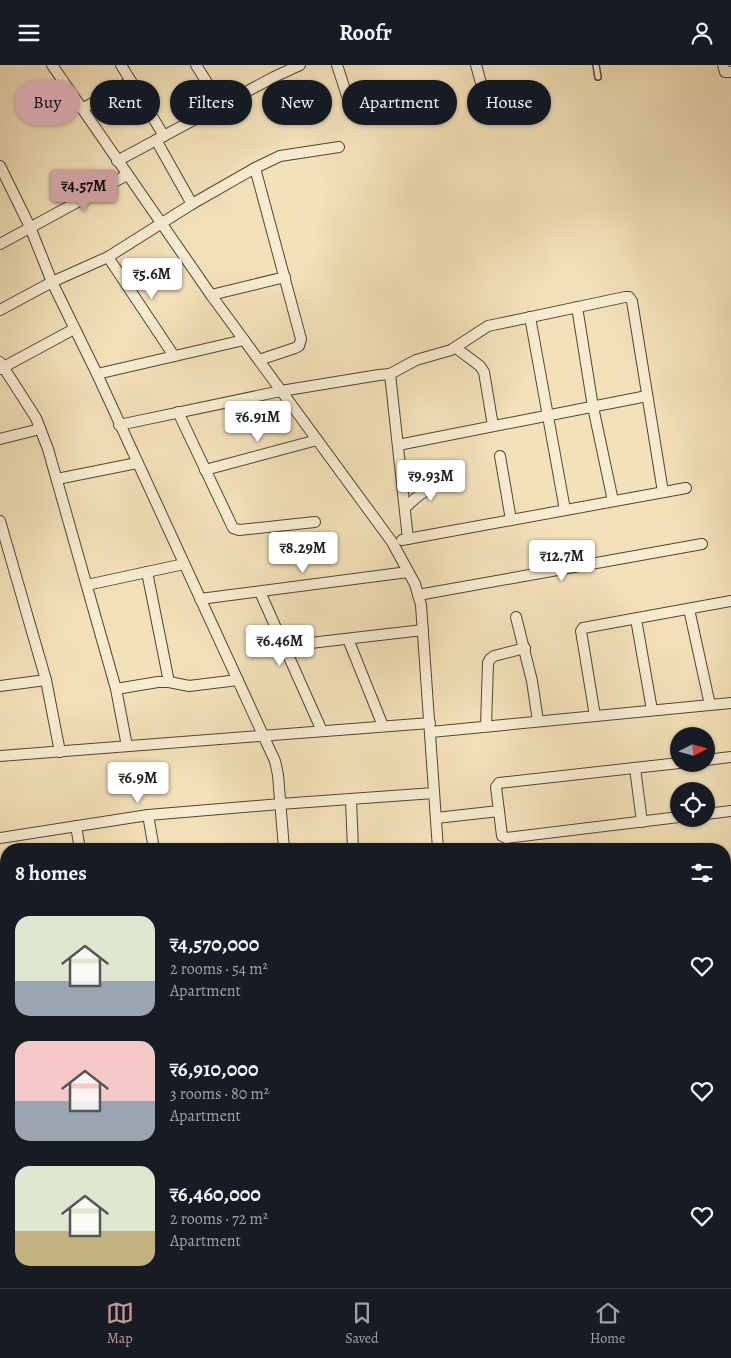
<!DOCTYPE html>
<meta charset="utf-8">
<style>
:root{--surface:#171b24;--page:#20242c;--text:#f1f3f6;--muted:#9ea1a6;--line:#363941;--accent:#c59692}
body{margin:0;font-family:Alegreya,serif;background:var(--page);color:var(--text);height:100vh;display:flex;flex-direction:column;font-size:19px;white-space:nowrap}
*{box-sizing:border-box;margin:0}
p{font-size:16px;color:var(--muted)}
.icon{flex:none;width:28px;height:28px;fill:none;stroke:currentColor;stroke-width:2;stroke-linecap:round;stroke-linejoin:round}
.map{position:relative;flex:1;overflow:hidden}
.panel{position:absolute;left:0px;top:778px;width:731px;height:446px;display:flex;flex-direction:column;background:var(--surface);border-radius:20px 20px 0 0;box-shadow:0 1px 4px #0004}
.panel>*{flex:none}
.guide{position:absolute;left:15px;top:15px;width:701px;height:45px;display:flex;gap:10px}
.needle{width:32px;rotate:84deg}
.fabs{position:absolute;left:670px;top:662px;display:grid;gap:10px}
.fabs a{display:grid;place-items:center;width:45px;height:45px;border-radius:50%;background:var(--surface);box-shadow:0 1px 4px #0004;font-size:25px}
.price{position:absolute;translate:-50% -42px;padding:0 11px;border-radius:5px;background:#fff;color:#222;font-size:16px;line-height:32px;filter:drop-shadow(0 1px 2px #0008)}
.price::after{content:'';position:absolute;left:50%;top:30px;width:15px;height:11px;margin-left:-8px;background:inherit;clip-path:polygon(0 0,100% 0,50% 100%)}
.price.active{background:var(--accent);color:#111}
ul{padding:0;list-style:none}
li{display:flex;align-items:center;gap:15px;height:125px;padding:0 15px}
li span{display:grid;place-items:center;flex:none;width:140px;height:100px;border-radius:15px;color:#555}
li>.icon{margin-inline-start:auto}
span .icon{width:60px;height:60px;fill:#fffc;stroke-width:1}
li b{font-size:21px}
h2{display:flex;justify-content:space-between;align-items:center;height:60px;padding:0 15px;font-size:21px}
.chip{padding:0 18px;border-radius:22px;background:var(--surface);box-shadow:0 1px 4px #0004;font-size:18px;line-height:45px}
.chip.active{background:var(--accent);color:#111}
header{display:flex;justify-content:space-between;align-items:center;height:65px;padding:0 15px;background:var(--surface);font-size:22px;font-weight:700}
.menu{display:flex;justify-content:space-around;align-items:center;height:70px;border-top:1px solid var(--line);background:var(--surface);font-size:14px;color:var(--muted)}
.menu a{display:grid;justify-items:center;gap:2px}
.menu .active{color:var(--accent)}
.map>svg:first-child{display:block}
.building{fill:url(#building-hatch);stroke:#221203}
.lines{fill:none;stroke-linecap:round;stroke-linejoin:round}
.lane-casing{stroke:#564630;stroke-width:8}
.street-casing{stroke:#564630;stroke-width:12}
.secondary-casing{stroke:#221203;stroke-width:18}
.lane{stroke:#f7ecd2;stroke-width:5}
.street{stroke:#f7ecd2;stroke-width:10}
.secondary{stroke:#f7ecd2;stroke-width:15}
</style>
<header><svg class="icon" aria-label="menu" viewBox="0 0 24 24"><path d="M4 6h16M4 12h16M4 18h16"/></svg>Roofr<svg class="icon" aria-label="person" viewBox="0 0 24 24"><circle cx="12" cy="8" r="4"/><path d="M4 21q1-7 8-7t8 7"/></svg></header>
<div class="map">
<svg width="731" height="1223" viewBox="0 0 731 1223">
<defs>
<pattern id="building-hatch" width="6" height="6" patternUnits="userSpaceOnUse" patternTransform="scale(1.25)"><rect width="6" height="6" fill="#e6a38f"/><path d="M-1 1l2-2M0 6l6-6M5 7l2-2" fill="none" stroke="#c58b7a"/></pattern>
</defs>
<rect width="100%" height="100%" fill="#f3e1b9"/>
<filter id="stains"><feTurbulence type="fractalNoise" baseFrequency=".004" numOctaves="4"/><feColorMatrix values="0 0 0 0 .2 0 0 0 0 .09 0 0 0 0 .02 0 0 0 .5 -.17"/></filter>
<radialGradient id="worn" r=".72"><stop offset=".6" stop-color="#630" stop-opacity="0"/><stop offset="1" stop-color="#630" stop-opacity=".3"/></radialGradient>
<path class="building" d="M6,980V1005L0,1006V981Z"/>
<g class="lines">
<g class="lane-casing">
<path id="lane" d="M596,0L598,12"/>
</g>
<g class="street-casing">
<g id="street">
<path d="M52,0L211,230L392,477L415,519L421,540L438,784"/>
<path d="M121,0L164,71"/>
<path d="M196,0L221,40"/>
<path d="M337,0L350,40"/>
<path d="M476,0L487,40"/>
<path d="M723,0L725,7H731"/>
<path d="M82,44L131,16"/>
<path d="M156,75L192,139"/>
<path d="M117,96L274,12L300,0"/>
<path d="M0,101L30,162L52,217L97,309L275,696L278,710L284,784"/>
<path d="M255,103L301,274L299,281L295,283L259,295"/>
<path d="M0,179L127,110"/>
<path d="M108,192L174,291"/>
<path d="M211,230L285,212"/>
<path d="M577,242L593,342L613,436"/>
<path d="M0,245L52,217L108,192L192,139L255,103L280,91L339,82"/>
<path d="M530,252L565,445"/>
<path d="M456,283L480,301L484,307L493,361"/>
<path d="M0,297L36,353L48,384L116,624L127,681"/>
<path d="M0,304L74,264"/>
<path d="M97,309L244,275"/>
<path d="M178,347L233,463L239,465L315,457"/>
<path d="M119,360L281,326L379,310L390,309"/>
<path d="M0,374L40,364"/>
<path d="M398,380L647,331"/>
<path d="M500,391L511,455"/>
<path d="M205,405L317,375"/>
<path d="M57,414L137,398"/>
<path d="M405,443C418,430 430,421 449,416"/>
<path d="M0,456L46,615L60,687"/>
<path d="M408,474L390,309L416,295L451,285L488,261L625,232H629L632,236L663,427"/>
<path d="M402,475L686,423"/>
<path d="M147,507L169,617"/>
<path d="M87,520L184,499"/>
<path d="M260,527L322,666"/>
<path d="M418,530L702,479"/>
<path d="M200,534L408,507"/>
<path d="M689,544L710,640"/>
<path d="M516,552L532,616L538,656"/>
<path d="M636,554L652,645"/>
<path d="M348,574L383,661"/>
<path d="M284,581L423,565"/>
<path d="M0,621L46,615"/>
<path d="M116,624L158,617H169L189,621L238,615"/>
<path d="M595,651L581,566L583,563L731,536"/>
<path d="M486,661L488,598L490,594L494,591L525,583"/>
<path d="M431,667L731,638"/>
<path d="M0,691L430,658"/>
<path d="M706,695L731,692"/>
<path d="M635,703L642,757"/>
<path d="M351,735L353,784"/>
<path d="M499,746L502,771L506,773L679,752"/>
<path d="M706,749L731,746"/>
<path d="M148,750L154,784"/>
<path d="M436,753L499,746L496,722L499,718L679,698"/>
<path d="M76,761L80,784"/>
<path d="M0,773L148,750L280,739L434,728"/>
<path d="M0,821L6,872"/>
<path d="M725,831L731,830"/>
<path d="M725,892L731,891"/>
<path d="M725,955H731"/>
<path d="M0,973L6,972"/>
<path d="M0,1049L6,1048"/>
<path d="M0,1129L6,1128"/>
<path d="M60,1218L61,1223"/>
<path d="M172,1223L174,1218"/>
<path d="M255,1223L257,1218"/>
<path d="M338,1223L340,1218"/>
<path d="M444,1223L445,1218"/>
</g>
</g>
<g class="secondary-casing">
<g id="secondary">
<path d="M725,1163L731,1161"/>
<path d="M536,1223L553,1218"/>
</g>
</g>
<use href="#lane" class="lane"/>
<use href="#street" class="street"/>
<use href="#secondary" class="secondary"/>
</g>
<rect width="100%" height="100%" filter="url(#stains)"/>
<rect width="100%" height="100%" fill="url(#worn)"/>
</svg>
<div class="fabs">
<a><svg class="needle" viewBox="-14 -14 28 28"><path d="M0-13l5 13h-10z" fill="#e53935"/><path d="M0 13l5-13h-10z" fill="#9ea1a6"/></svg></a>
<a><svg class="icon" aria-label="locate" viewBox="0 0 24 24"><circle cx="12" cy="12" r="6"/><path d="M12 2v4M12 18v4M2 12h4M18 12h4"/></svg></a>
</div>
<b class="price active" style="left:84px;top:147px">₹4.57M</b>
<b class="price" style="left:152px;top:235px">₹5.6M</b>
<b class="price" style="left:258px;top:378px">₹6.91M</b>
<b class="price" style="left:431px;top:437px">₹9.93M</b>
<b class="price" style="left:303px;top:509px">₹8.29M</b>
<b class="price" style="left:562px;top:517px">₹12.7M</b>
<b class="price" style="left:280px;top:602px">₹6.46M</b>
<b class="price" style="left:138px;top:739px">₹6.9M</b>
<div class="guide">
<a class="chip active">Buy</a>
<a class="chip">Rent</a>
<a class="chip">Filters</a>
<a class="chip">New</a>
<a class="chip">Apartment</a>
<a class="chip">House</a>
</div>
<section class="panel">
<h2>8 homes<svg class="icon" aria-label="filters" viewBox="0 0 24 24"><path d="M4 7h16M4 17h16"/><circle cx="9" cy="7" r="2"/><circle cx="15" cy="17" r="2"/></svg></h2>
<ul>
<li><span style="background:linear-gradient(#dfe7d0 65%,#9aa5b1 0)"><svg class="icon" aria-label="home" viewBox="0 0 24 24"><path d="M3 11l9-7 9 7M6 9v11h12V9"/></svg></span><div><b>₹4,570,000</b><p>2 rooms · 54 m²</p><p>Apartment</p></div><svg class="icon" aria-label="heart" viewBox="0 0 24 24"><path d="M12 20l-8-8c-3-5 5-10 8-4 3-6 11-1 8 4z"/></svg></li>
<li><span style="background:linear-gradient(#f6c9c9 60%,#9aa5b1 0)"><svg class="icon" aria-label="home" viewBox="0 0 24 24"><path d="M3 11l9-7 9 7M6 9v11h12V9"/></svg></span><div><b>₹6,910,000</b><p>3 rooms · 80 m²</p><p>Apartment</p></div><svg class="icon" aria-label="heart" viewBox="0 0 24 24"><path d="M12 20l-8-8c-3-5 5-10 8-4 3-6 11-1 8 4z"/></svg></li>
<li><span style="background:linear-gradient(#dfe7d0 65%,#c2b280 0)"><svg class="icon" aria-label="home" viewBox="0 0 24 24"><path d="M3 11l9-7 9 7M6 9v11h12V9"/></svg></span><div><b>₹6,460,000</b><p>2 rooms · 72 m²</p><p>Apartment</p></div><svg class="icon" aria-label="heart" viewBox="0 0 24 24"><path d="M12 20l-8-8c-3-5 5-10 8-4 3-6 11-1 8 4z"/></svg></li>
</ul>
</section>
</div>
<nav class="menu">
<a class="active"><svg class="icon" aria-label="map" viewBox="0 0 24 24"><path d="M3 6l6-2 6 2 6-2v14l-6 2-6-2-6 2zM9 4v14M15 6v14"/></svg>Map</a>
<a><svg class="icon" aria-label="saved" viewBox="0 0 24 24"><path d="M7 4h10v16l-5-4-5 4z"/></svg>Saved</a>
<a><svg class="icon" aria-label="home" viewBox="0 0 24 24"><path d="M3 11l9-7 9 7M6 9v11h12V9"/></svg>Home</a>
</nav>
